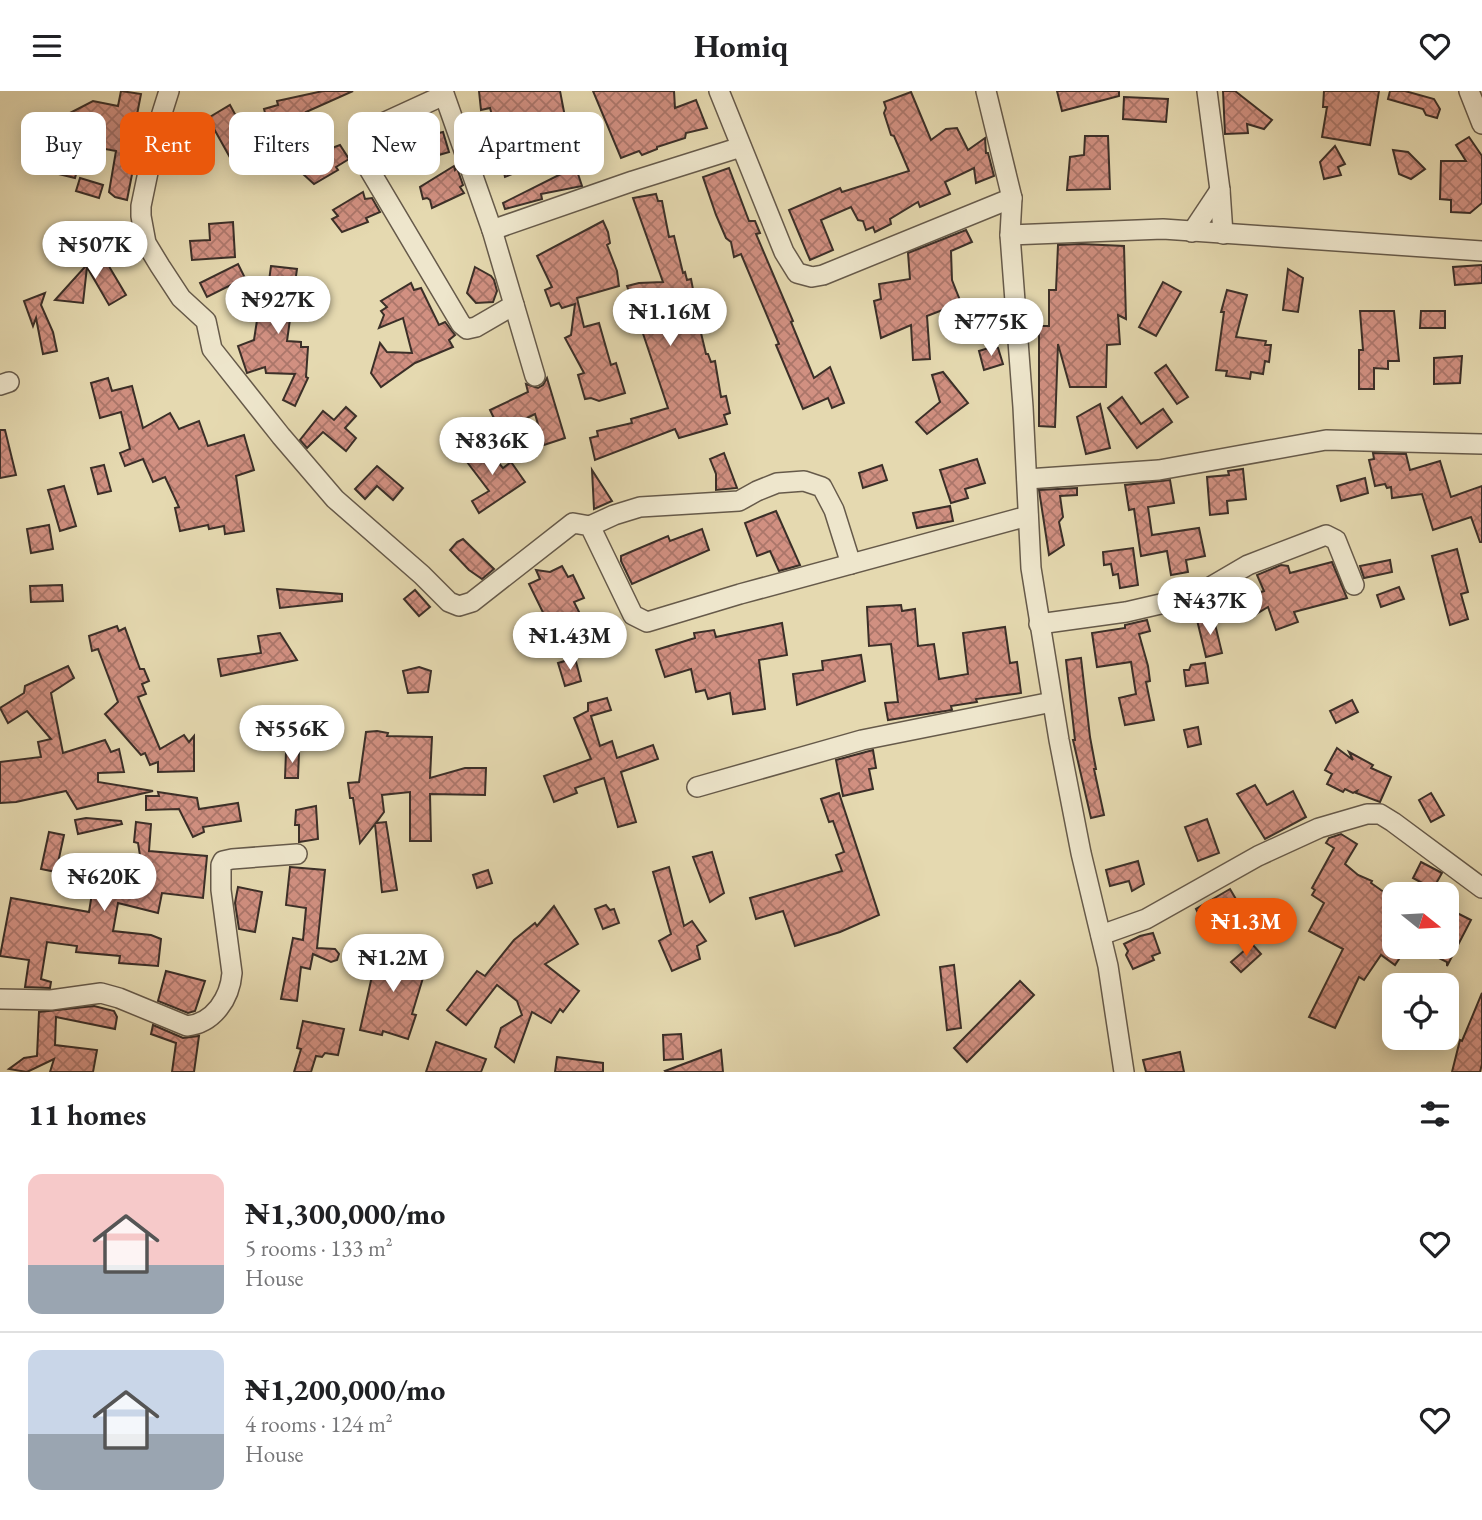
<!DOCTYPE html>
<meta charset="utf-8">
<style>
:root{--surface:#fff;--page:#f2f2f2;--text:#202124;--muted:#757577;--line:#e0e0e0;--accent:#ea580c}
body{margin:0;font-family:"EB Garamond",serif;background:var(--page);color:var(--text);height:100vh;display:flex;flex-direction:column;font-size:26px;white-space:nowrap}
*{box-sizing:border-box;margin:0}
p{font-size:23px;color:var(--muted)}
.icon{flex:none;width:38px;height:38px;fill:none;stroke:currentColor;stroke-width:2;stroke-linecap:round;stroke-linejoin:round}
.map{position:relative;height:981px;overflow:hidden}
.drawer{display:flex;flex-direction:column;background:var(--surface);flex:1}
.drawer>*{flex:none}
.top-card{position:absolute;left:21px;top:21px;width:700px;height:63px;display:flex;gap:14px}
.needle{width:46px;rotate:108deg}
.controls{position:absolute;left:1382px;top:791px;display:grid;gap:14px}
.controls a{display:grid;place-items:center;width:77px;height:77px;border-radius:14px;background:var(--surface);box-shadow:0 4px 18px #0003;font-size:35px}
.price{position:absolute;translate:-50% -60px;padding:0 16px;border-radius:24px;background:#fff;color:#222;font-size:23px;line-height:46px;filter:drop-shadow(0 2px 4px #0008)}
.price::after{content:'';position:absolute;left:50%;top:42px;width:21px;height:16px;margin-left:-10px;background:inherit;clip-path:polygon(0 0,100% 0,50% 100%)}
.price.selected{background:var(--accent);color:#fff}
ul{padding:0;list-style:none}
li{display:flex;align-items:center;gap:21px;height:175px;padding:0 28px}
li+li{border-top:2px solid var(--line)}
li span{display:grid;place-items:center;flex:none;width:196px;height:140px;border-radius:14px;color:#555}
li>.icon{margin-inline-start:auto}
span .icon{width:84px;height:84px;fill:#fffc;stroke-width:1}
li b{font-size:30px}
h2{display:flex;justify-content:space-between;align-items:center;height:84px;padding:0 28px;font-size:30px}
.chip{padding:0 24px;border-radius:14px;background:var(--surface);box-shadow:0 4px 18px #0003;font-size:24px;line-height:63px}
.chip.selected{background:var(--accent);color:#fff}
header{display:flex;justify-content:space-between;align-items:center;height:91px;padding:0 28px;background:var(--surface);font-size:32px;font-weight:700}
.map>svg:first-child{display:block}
.building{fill:url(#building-cross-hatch);stroke:#3b2f28;stroke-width:2}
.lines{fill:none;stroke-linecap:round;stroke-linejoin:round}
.street-casing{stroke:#665a4a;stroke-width:22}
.street{stroke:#eee6cc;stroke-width:19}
</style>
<header><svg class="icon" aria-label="menu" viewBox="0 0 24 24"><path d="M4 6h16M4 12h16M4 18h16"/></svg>Homiq<svg class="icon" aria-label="heart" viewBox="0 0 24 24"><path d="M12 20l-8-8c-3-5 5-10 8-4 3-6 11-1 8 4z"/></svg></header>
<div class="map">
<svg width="1482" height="981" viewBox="0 0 1482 981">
<defs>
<pattern id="building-cross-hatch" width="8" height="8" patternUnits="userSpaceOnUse" patternTransform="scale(1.75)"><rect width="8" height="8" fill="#d19081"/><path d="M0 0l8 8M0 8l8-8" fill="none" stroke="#ab766a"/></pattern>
</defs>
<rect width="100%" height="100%" fill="#e5d9b0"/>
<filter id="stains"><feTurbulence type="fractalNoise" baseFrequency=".00286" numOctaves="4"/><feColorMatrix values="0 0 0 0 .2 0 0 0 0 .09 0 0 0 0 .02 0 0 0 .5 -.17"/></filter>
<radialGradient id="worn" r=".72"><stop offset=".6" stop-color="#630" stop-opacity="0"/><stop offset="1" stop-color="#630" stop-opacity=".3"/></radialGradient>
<g class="building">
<path d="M121,0L141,3L133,44L143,46L139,64L136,63L127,109L115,106L109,101L116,60L84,54L75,87L38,78L52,31L65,35L68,23L93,10L118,15Z"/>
<path d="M323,0H353L306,21L310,28L277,40L276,32L268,33L264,18L278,14L277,10Z"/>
<path d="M479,0H560L565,26L569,25L573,42H571L578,71L575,74L582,95L541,103L542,108L505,118L503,112L561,83L554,66L505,86L500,64H498L494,48L498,46L490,17L481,19Z"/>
<path d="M593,0H674L675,17L696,9L707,37L686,42L685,47L657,56V58L642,64L639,60L621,67Z"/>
<path d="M1057,0H1119V5L1062,20Z"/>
<path d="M1223,0H1235L1272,29L1264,38L1247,33L1248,42L1225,43Z"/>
<path d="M1324,0H1379L1370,54L1322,46L1327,16H1323Z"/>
<path d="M1390,0H1405L1434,8L1440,18L1437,27L1426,24L1423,18L1388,8Z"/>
<path d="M911,1L931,49L946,38L957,37L968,59L985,47L986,62H988L994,85L976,92L974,77L945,91L950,103L920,116L918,111L890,128L891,133L875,141L873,136L866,139L863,130L858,129L851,116L821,129L833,159L810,169L789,119L840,97L842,101L909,80L894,45L891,44L884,22L886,17L884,11Z"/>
<path d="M1124,6L1168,8L1166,31L1123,28Z"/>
<path d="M230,14L255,60L233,72L208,27Z"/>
<path d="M433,36L435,43L443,41L449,61L408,73L399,60L406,56L401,50Z"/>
<path d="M1085,45H1108L1110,98L1067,99L1070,66L1084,64Z"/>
<path d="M1469,46L1482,65V112L1470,122L1451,121V109L1440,108L1441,70H1466L1456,54Z"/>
<path d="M329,51L332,57L340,54L349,68L336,76L338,79L314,93L302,82L308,78L301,72Z"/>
<path d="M1335,55L1345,73L1338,76L1341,84L1324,88L1320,71Z"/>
<path d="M1393,59L1408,61L1425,78L1411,88L1399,83Z"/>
<path d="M454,75L455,79L457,77L463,94L460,96L464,102L432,117L430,109L427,107L423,108L420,96Z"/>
<path d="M729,77L749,130H755L760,142L756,143L793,230L791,231L814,287L830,276L844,312L832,317L828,307L803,318L776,254L779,253L741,163L734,166L731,151L726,147L716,124L703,86Z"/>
<path d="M80,87L103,94L99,107L76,100Z"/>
<path d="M363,101L365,108L372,107L380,121L366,127L368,131L342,141L332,128L338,125L333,119Z"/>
<path d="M656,103L658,110H662L669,146L674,145L683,182L685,181L687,189L691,188L698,224L703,223L707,240L701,242L706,263H708L711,271L715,270L721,306L726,305L730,322L724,324L727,333L679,347L675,338L595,369L590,347L598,345L597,340L632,332L631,328L668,317L627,195L639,192L663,191L633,107Z"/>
<path d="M603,130L608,141L610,152L607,154L617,180L619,195L577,207L584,236L599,232L611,274L616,272L625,302L599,310L591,307L585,308L578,284L584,282L565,247L571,244L575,213L562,217L559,212L551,215L545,199L552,196L537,165Z"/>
<path d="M233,131L235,166L192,169L190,150L210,149L209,133Z"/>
<path d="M966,139L972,151L951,160L952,189L961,212L927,225L930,268L913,269L911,234L881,247L874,210L881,208L879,193L910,188L908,162Z"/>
<path d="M1081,153L1124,155L1126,228L1118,224L1120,253L1107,254L1106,296H1070L1058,253L1055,336L1039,335V235H1049V199H1056L1058,154Z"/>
<path d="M102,157L113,166L107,172L126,204L109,214L87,176L83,212L55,209Z"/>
<path d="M238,173L245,187L207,206L200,192Z"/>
<path d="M1482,174V192L1455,194L1453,176Z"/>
<path d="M271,175L297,178L287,250L301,251V256H308L306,286L308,287L295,315L283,309L295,283L266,282L265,276L247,282L238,255L254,249L259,216L264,227Z"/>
<path d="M475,176L491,185L494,189L497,200L493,211L476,212L467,202Z"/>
<path d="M1288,178L1303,187L1298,221L1283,219Z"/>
<path d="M1163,191L1181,201L1156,245L1139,236Z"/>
<path d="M411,192L414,199L421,197L439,234L445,231L455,244L449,249L453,256L415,272L381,296L371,282L380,252L387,261L412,262L403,227L379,237L384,224L381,220L387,216L381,210Z"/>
<path d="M1227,199L1247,204L1236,246L1266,250L1265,254H1271L1269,271L1265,270L1263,283L1251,281L1250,288L1226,285L1227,280L1216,279L1224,221H1221Z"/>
<path d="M45,202L41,214L53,241L57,260L43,263L36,227L33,235L24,210Z"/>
<path d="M1360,220H1394L1399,270H1388V278L1374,277V298H1359V259H1363Z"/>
<path d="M1421,220H1445V237H1420Z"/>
<path d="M992,256L998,257L1003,273L984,279L979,260Z"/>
<path d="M1462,265L1460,292L1434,293V267Z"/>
<path d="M1166,274L1188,306L1177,313L1155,282Z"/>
<path d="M943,281L968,312L927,343L916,331L940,311L932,284Z"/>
<path d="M108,287L112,300L132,295L143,337L170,322L179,338L199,330L208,355L244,344L254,379L236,385L244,440L225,443L224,435L209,438L208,434L180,440L175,417L179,416L165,386L153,391L143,368L125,375L120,362L130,358L121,321L100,327L91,292Z"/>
<path d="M547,287L565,347L544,354L535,323L500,340L490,319L528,301L526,293L538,297L543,294Z"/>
<path d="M1122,306L1141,333L1163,318L1172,331L1137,357L1108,317Z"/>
<path d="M1100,313L1110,357L1086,363L1077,326Z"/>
<path d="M346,316L356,325L345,337L356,347L346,360L323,341L307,357L300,349L323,320L334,329Z"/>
<path d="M0,339H5L16,384L0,387Z"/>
<path d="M483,352L503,377L511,371L525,391L479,422L472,410L489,400L464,367Z"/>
<path d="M724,362L737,397L716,399V383L710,368Z"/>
<path d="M1373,362L1406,363L1410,379L1440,370L1451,406L1482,395V451H1480L1471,426L1433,439L1422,403L1392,407L1391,396L1387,397L1385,393L1375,395L1369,369L1374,368Z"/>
<path d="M977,368L985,392L965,398L968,407L951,412L940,379Z"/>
<path d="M104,374L111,400L98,403L91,377Z"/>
<path d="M882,374L887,389L863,397L859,382Z"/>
<path d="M377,375L403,397L393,409L377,395L365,408L355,398Z"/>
<path d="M1243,378L1246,408L1227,410L1228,422L1210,424L1207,386L1229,384L1228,380Z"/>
<path d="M592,379L612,410L594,418Z"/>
<path d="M1365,387L1368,402L1341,410L1337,395Z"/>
<path d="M1170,389L1174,412L1148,416L1152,444L1199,437L1205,465L1186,469L1188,481L1171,484L1167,460L1141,465L1134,418L1129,419L1125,394Z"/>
<path d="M64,395L76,435L60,440L48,399Z"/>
<path d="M1077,397V404L1060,405L1063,426L1059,431L1064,454L1049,464L1039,399Z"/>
<path d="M950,415L953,430L917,437L913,422Z"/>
<path d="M776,420L800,474L779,480L770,460L757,465L745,432Z"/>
<path d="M49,434L53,458L31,462L27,438Z"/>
<path d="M702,438L709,459L632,493L621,470V465L668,445L670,450Z"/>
<path d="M463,448L494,478L482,488L469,479L450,459L457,451Z"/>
<path d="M1133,457L1138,494L1120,497L1118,483L1113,484L1111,473L1104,474L1103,461Z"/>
<path d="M1457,458L1468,501L1461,503L1468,528L1450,534L1432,465Z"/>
<path d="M1390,469L1392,481L1364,487L1360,475Z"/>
<path d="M1332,471L1347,507L1294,521L1298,531L1276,539L1268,516L1253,525L1247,505L1264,500L1257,484L1281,474L1288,475L1290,482Z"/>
<path d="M562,475L568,486L573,484L584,507L574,511L584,531L555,546L529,493L540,488L536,479L550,481Z"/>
<path d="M62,494L63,510L31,511L30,495Z"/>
<path d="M1399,496L1404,508L1381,516L1377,504Z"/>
<path d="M277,498L342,503V510L280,517Z"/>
<path d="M415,499L430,516L419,525L404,508Z"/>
<path d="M901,514L902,520L915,518L918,555L934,553L939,588L968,583L963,542L1005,536L1010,572L1017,571L1021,602L976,608L977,611L951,615L952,619L888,629L885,612L898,611L891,553L869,555L867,516Z"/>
<path d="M1213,525L1222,562L1206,566L1197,529Z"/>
<path d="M1147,529L1150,540L1139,543L1148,575L1150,590L1146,591L1154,629L1125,634L1119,607L1136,603L1131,571L1097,576L1092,542L1125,537V534Z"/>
<path d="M782,532L787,564L759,569L765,618L733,623L730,602L708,608L705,599L696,601L691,578L665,586L656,559L695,547L694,542L714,539L716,546Z"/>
<path d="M117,535L119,540L125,537L140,578H144L149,590L142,593L146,603L138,606L160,658L184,644L189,651L194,645V680L158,681V671L150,674L145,662L141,664L105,623L118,611L98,558L92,560L89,545Z"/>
<path d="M280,542L297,569L221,585L218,568L261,562L258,545Z"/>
<path d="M861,564L865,590L797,614L793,583L823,579L822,570Z"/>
<path d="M575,567L581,590L565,595L558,572Z"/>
<path d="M1081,567L1090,646L1096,678H1094L1104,724L1091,727L1073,649H1075L1066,569Z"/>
<path d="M1205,572L1208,592L1186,595L1184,579H1189L1191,574Z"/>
<path d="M68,575L74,587L51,602L63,662L105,649L111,661L119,658L124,681L98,682V691L153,700L77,718L66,700L16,711L0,712V671L41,666L38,651L51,648L27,620L8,632L0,617L24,602L25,595Z"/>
<path d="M419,576L431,580L428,601L408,602L403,580Z"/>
<path d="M607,607L611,619L591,625L600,655L612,650L617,667L653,654L658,668L621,681L636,731L618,736L604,687L575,697L577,702L554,711L544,685L591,668L574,627L588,620V612Z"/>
<path d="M1352,609L1358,621L1336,632L1330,620Z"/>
<path d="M1198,636L1201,653L1188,656L1184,639Z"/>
<path d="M377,640L388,642L387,645L432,646L430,687L465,677H486L485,704L430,703L431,750H410V701L382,704L384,721L376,732L386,731L397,799L382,801L375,733L360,752L353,707H350L348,692L359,691L366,641Z"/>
<path d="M1337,657L1353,669L1349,661L1373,674L1371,677L1391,686L1380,711L1356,702L1357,700L1353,702L1345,698L1343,701L1327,693L1332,683L1325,679Z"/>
<path d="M873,659L876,677L869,678L873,698L843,705L836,669Z"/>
<path d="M286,661H299L298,687H285Z"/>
<path d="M1255,694L1267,714L1293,700L1306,726L1265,748L1237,703Z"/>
<path d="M158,701L197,707L199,718L238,712L241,730L203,736L204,741L193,746L179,718L146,719V705H159Z"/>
<path d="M839,702L879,824L840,841L795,855L783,820L756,828L750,807L842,780L836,764L844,761L833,730L829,731L821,708Z"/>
<path d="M1431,702L1444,724L1431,731L1419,709Z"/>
<path d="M316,715L318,748L299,751V734H295L296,719Z"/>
<path d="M86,727L121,730L122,733L78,743L75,729Z"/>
<path d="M1207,728L1219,762L1198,770L1185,736Z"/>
<path d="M136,731L151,733L149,760L207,765L203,807L162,802L158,822L118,812L113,840L151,844L161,848L158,875L119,872L120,865L76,861L77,855L47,851L41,888L51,891L50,897L25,896L29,869L0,865L11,807L89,821L94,790L126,795L129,806L131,788L143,783L138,752L134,751Z"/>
<path d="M49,741L64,744L56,781L41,778Z"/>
<path d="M1341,743L1357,753L1345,773L1358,784L1372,790L1371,792L1395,809V856H1407L1395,874L1381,864L1364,889L1359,886L1335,937L1309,926L1343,858L1309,840L1324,812L1312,804L1315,799L1312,797L1334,757L1326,752L1329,747Z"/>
<path d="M712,761L724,802L710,811L693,766Z"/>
<path d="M1138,770L1144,793L1132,800L1129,790L1110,795L1106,779Z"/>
<path d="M1421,771L1442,782L1433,798L1413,787Z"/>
<path d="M290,776L325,779L317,857L335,858L339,863L337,869L331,871L313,863L310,878L301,876L297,910L281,908L293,847L303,849L306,817L286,814Z"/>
<path d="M669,776L684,835L692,830L706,850L697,855L700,868L672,880L659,850L671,843L653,781Z"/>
<path d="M488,779L492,792L477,797L473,784Z"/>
<path d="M238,796L262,801L255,841L239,838L235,812Z"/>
<path d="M1230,798L1237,810L1202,830L1196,818Z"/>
<path d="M606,814L610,819L614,818L619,832L603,838L595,818Z"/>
<path d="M554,815L578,853L545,873L579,900L563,921L560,918L551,932L532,921L514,971L495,956L501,937L522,924L517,910L497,894L466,934L447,919L477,880L485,885L514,849L535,832L537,835Z"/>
<path d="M1447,817L1471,829L1447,875V871L1417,856H1447Z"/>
<path d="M1153,842L1160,862L1152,865L1154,869L1133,878L1126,864L1128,860L1124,853L1140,845Z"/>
<path d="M1252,853L1261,863L1241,881L1231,871Z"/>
<path d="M378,858L420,867L418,875L426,877L412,923L416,924L408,948L383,940L382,944L360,939Z"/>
<path d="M954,874L961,937L947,939L940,876Z"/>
<path d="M166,880L205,890L195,920L188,922L158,910Z"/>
<path d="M1020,890L1034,904L967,971L954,957Z"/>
<path d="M1482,902V973L1480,981H1452L1460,949L1462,950Z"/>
<path d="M94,915L114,920L117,926L115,938L56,926L55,954L97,959L93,981H50L54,968L27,981L9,978L24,967L37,965L39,921Z"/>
<path d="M303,930L344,938L338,964L325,962L322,966L316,965L311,981H294L301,958L297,957Z"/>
<path d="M153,934L183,947L199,945L194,981H172L176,952L151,943Z"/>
<path d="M681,943L683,968L664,969L663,944Z"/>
<path d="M436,951L486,968L481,981H426Z"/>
<path d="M721,959L723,981H666L665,980Z"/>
<path d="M1180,961L1184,981H1146L1143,969Z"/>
<path d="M557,966L603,972V981H555Z"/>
</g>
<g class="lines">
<g class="street-casing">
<g id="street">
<path d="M169,0L157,38L141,115V125L146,152L160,175L181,207L206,230L212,258L281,345L335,408L422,484L449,511L459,515L472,511L573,432L590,435L633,524L647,531L740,503L1028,425"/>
<path d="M443,0L492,139L535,285"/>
<path d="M719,0L784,161L797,182L812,186L823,184L1012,107"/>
<path d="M986,0L1012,107L1010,144L1023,316L1031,477L1059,649L1081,762L1108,875L1124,981"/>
<path d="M1207,0L1220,99L1223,143"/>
<path d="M1469,0L1482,33"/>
<path d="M444,4L370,38L360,48L363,68L461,233L467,238L476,236L514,214"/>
<path d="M492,139L633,90L741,56"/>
<path d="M1192,141L1220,99"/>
<path d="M1010,144L1163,138L1482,160"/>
<path d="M0,294L9,291"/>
<path d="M1027,388L1159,379L1326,349L1482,353"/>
<path d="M590,435L614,424L640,416L739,410L757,400L777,392L804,390L822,396L834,419L851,473"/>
<path d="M1039,533L1126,521L1195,505L1248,474L1326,444L1336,449L1354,494"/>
<path d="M697,696L862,649L1052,611"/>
<path d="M1101,844L1146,828L1258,765L1319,737L1367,723H1380L1393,731L1482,797"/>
<path d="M0,908L51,909L101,902L119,907L187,935C214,932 230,907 232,882L221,799V774L223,770L232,768L297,763"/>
</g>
</g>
<use href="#street" class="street"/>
</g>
<rect width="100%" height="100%" filter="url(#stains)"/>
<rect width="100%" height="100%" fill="url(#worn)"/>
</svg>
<div class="controls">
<a><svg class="needle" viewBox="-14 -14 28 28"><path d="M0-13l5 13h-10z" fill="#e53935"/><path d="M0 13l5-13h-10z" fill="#757577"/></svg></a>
<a><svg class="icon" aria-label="locate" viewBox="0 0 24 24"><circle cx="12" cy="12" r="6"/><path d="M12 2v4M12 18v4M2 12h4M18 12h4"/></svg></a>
</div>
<b class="price" style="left:95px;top:190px">₦507K</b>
<b class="price" style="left:278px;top:245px">₦927K</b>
<b class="price" style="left:670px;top:257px">₦1.16M</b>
<b class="price" style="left:991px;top:267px">₦775K</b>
<b class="price" style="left:492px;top:386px">₦836K</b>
<b class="price" style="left:1210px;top:546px">₦437K</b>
<b class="price" style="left:570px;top:581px">₦1.43M</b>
<b class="price" style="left:292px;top:674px">₦556K</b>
<b class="price" style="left:104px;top:822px">₦620K</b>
<b class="price selected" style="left:1246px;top:867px">₦1.3M</b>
<b class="price" style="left:393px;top:903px">₦1.2M</b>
<div class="top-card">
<a class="chip">Buy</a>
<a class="chip selected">Rent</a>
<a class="chip">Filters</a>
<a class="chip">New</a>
<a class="chip">Apartment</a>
</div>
</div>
<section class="drawer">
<h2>11 homes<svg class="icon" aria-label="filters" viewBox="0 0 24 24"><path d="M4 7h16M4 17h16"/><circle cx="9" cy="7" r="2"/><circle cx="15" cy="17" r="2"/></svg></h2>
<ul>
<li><span style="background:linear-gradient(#f6c9c9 65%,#9aa5b1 0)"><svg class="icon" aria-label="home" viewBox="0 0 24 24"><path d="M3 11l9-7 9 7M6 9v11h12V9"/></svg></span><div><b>₦1,300,000/mo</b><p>5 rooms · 133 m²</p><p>House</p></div><svg class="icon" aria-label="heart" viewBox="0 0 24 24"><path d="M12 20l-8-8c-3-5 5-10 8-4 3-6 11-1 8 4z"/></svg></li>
<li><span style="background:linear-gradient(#c9d6e8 60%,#9aa5b1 0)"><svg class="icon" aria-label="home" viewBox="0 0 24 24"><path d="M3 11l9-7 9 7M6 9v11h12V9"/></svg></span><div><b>₦1,200,000/mo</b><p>4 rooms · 124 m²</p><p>House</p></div><svg class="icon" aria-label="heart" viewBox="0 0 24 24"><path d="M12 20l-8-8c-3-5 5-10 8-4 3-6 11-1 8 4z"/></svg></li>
</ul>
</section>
